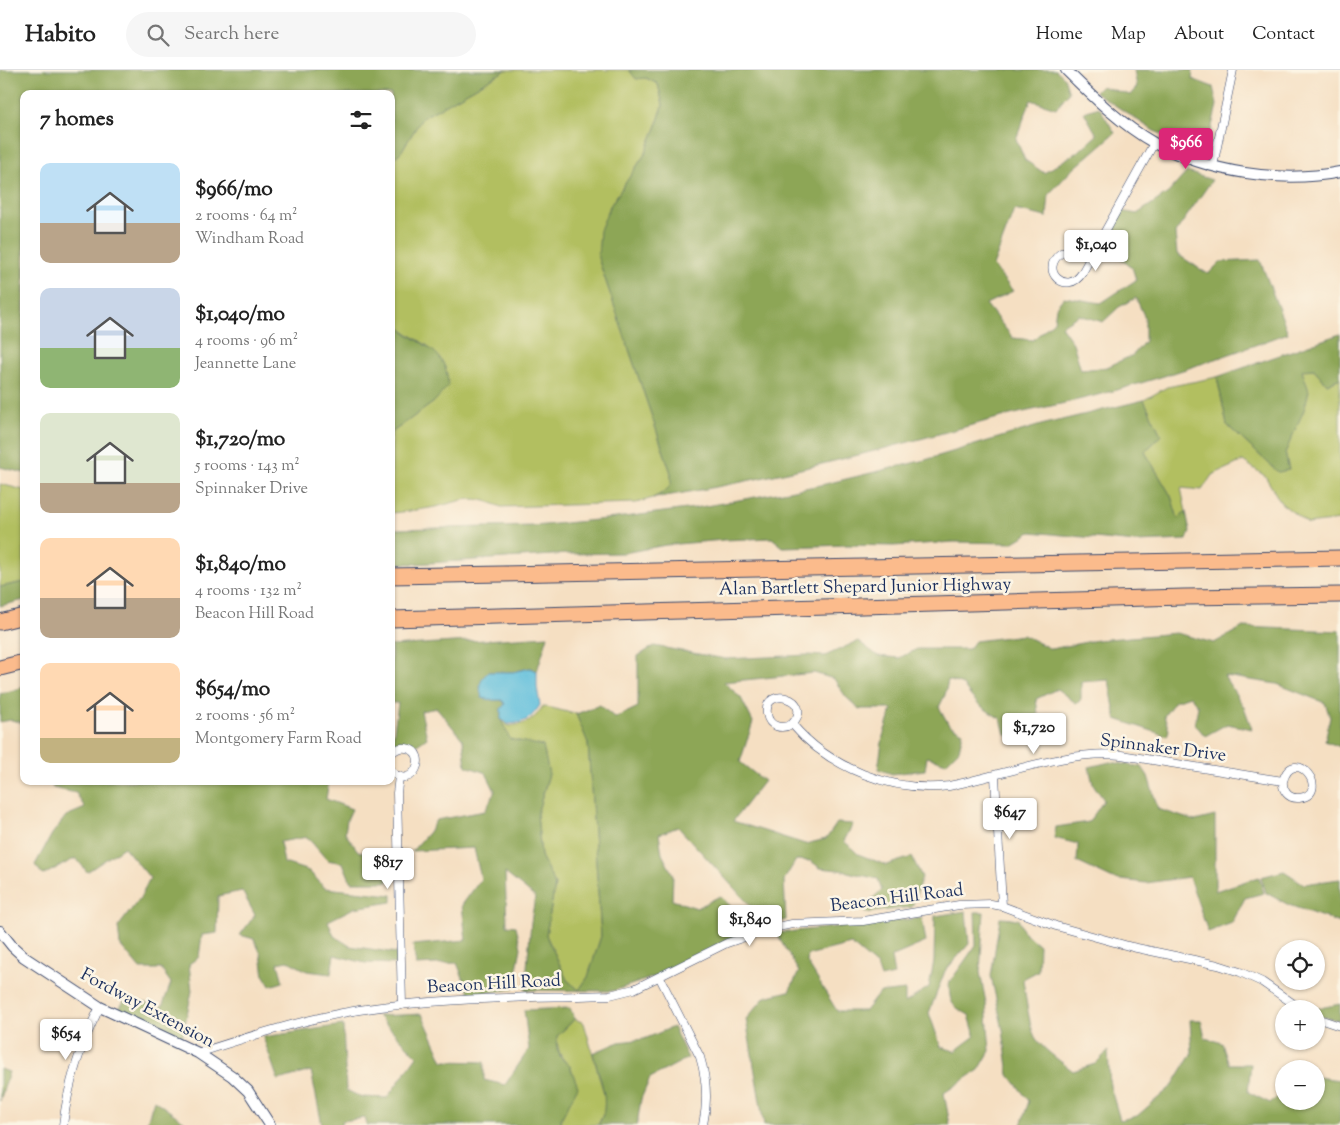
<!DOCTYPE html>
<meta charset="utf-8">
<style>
:root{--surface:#fff;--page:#f6f6f6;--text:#222;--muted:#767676;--line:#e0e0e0;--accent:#db2777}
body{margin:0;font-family:"Sorts Mill Goudy",serif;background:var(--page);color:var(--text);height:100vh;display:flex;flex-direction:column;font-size:19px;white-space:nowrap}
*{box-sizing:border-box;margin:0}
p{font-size:16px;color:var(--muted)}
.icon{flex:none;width:28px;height:28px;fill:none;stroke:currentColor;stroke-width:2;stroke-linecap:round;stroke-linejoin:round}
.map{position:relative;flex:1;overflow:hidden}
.sheet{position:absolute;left:20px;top:20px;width:375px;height:695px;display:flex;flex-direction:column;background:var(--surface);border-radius:10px;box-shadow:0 1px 4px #0004}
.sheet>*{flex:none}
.controls{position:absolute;left:1275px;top:870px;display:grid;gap:10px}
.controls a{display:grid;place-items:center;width:50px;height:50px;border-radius:50%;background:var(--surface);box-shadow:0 1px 4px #0004;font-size:25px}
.price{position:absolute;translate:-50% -42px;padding:0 11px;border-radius:5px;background:#fff;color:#222;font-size:16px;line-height:32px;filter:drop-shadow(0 1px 2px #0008)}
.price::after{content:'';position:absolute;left:50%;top:30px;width:15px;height:11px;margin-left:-8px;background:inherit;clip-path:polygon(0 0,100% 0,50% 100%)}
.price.selected{background:var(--accent);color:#fff}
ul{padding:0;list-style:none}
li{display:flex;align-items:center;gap:15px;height:125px;padding:0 20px}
li span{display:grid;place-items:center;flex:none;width:140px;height:100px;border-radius:10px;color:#555}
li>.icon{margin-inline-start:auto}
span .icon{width:60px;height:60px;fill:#fffc;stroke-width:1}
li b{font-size:21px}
h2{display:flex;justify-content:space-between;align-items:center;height:60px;padding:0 20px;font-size:21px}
header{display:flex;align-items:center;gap:30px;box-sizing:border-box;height:70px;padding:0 25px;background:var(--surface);border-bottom:1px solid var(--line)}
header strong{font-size:24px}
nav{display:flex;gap:28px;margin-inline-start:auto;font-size:18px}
.search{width:350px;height:45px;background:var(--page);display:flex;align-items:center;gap:12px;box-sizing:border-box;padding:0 18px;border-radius:28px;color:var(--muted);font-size:19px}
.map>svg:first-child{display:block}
.green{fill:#b2bf61;stroke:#667760}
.forest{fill:#8da657;stroke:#546a5a;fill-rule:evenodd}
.water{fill:#5dbedc;stroke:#3c769d}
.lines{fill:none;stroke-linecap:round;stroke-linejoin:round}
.minor-casing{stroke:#3c496d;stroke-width:9}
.tertiary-casing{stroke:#3c496d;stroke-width:12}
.motorway-casing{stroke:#3c496d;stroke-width:17}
.minor{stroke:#fff;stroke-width:8}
.tertiary{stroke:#fff;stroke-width:10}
.motorway{stroke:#fbbb8c;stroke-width:15}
.labels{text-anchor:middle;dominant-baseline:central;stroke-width:5;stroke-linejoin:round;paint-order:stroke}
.street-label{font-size:18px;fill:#1b2f5e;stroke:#fcf5e5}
</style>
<header>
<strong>Habito</strong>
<div class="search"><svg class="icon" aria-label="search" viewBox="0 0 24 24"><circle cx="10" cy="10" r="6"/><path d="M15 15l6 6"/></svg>Search here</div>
<nav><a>Home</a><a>Map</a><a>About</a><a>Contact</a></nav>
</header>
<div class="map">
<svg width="1340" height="1055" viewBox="0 0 1340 1055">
<rect width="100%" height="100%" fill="#fcf5e5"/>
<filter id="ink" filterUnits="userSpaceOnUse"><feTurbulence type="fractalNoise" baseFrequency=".02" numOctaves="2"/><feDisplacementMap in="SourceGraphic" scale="10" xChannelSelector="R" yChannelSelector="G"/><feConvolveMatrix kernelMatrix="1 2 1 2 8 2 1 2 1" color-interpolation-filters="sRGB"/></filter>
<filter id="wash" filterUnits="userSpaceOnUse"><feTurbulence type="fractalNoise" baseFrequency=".0096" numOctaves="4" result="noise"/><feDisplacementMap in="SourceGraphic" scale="20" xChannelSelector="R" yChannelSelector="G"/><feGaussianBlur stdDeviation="1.12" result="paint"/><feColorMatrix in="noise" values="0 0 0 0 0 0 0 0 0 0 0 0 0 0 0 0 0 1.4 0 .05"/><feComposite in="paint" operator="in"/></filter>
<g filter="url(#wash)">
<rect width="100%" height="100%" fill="#f5dfc2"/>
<g class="green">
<path d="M506,0H629L658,14L663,35L656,58L645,84L610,136L598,188L671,403L672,415C661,426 651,429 636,433L501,437C468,422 463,432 430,438C417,440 404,442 391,443V363L434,332L428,276L404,261L391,249V91L401,82L422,48Z"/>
<path d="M1302,299H1314L1327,314L1340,308V450L1308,454L1281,433L1265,406L1243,391L1212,405L1202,420L1181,418L1186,442L1178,449L1171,426L1145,382L1161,365L1144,330L1167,317L1217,307L1227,355L1278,402L1289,400L1285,383L1292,366Z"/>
<path d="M0,414L24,420V512L0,517Z"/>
<path d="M543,636L576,644L588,672L601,866L588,907L579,920L567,910L546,865L555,815L541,786L537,744L549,704L509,669L501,650L509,656C529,653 532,652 543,636Z"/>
<path d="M575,949L584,953L605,1027L604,1042L598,1055H561V1049L568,1034L570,997C560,987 557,980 557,966Z"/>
</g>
<g class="forest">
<path d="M0,0H506L422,48L401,82L391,91V24H24V403L0,397Z"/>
<path d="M629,0H1056L1064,7L1069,22L1056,38L1031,30L1016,69L1025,90L1044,103L1080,80L1097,65L1084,42L1099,37L1115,63L1070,102L1049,124L1047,147L1014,140L993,196L1013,221L986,234L1013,268L1033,270L1054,251L1056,237L1064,227L1101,233L1136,210L1132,197L1102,177L1121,141L1137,144L1168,123L1187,102L1212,110L1175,163L1177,184L1208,204L1220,192L1260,190L1288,263C1223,287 1158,310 1090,327C1060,335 1029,340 998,348C884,379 770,410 653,428L663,423L671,415V403L598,188L600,160L610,136L645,84L656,58L663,35L658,14L646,8L636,9ZM1136,228L1145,248V271L1133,285L1107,297L1081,300L1073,273L1061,256L1079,245L1103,252L1119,237Z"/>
<path d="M1134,0H1193L1192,9L1213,17L1217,35L1206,82L1154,61L1095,22L1101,16L1130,25L1137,17Z"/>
<path d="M391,249C396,253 401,259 406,263C429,278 448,284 448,316L434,332L391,363Z"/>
<path d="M1340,264V308L1327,314L1314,299L1302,300L1309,321L1304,340L1285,383L1289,400L1278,402L1227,355L1217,307Z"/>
<path d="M1144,330L1161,365L1145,382L1171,426L1178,449L1186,442L1190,461L1187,470L1136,472L1031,462L1012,473L954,472L893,476L847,475L783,477L772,468L724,470L666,475L624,483L568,484L414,494L391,493V459L535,456L616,448L695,438L821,415L925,390L1041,355Z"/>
<path d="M24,512V530L0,536V517Z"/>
<path d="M1243,557L1340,561V677L1325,671L1330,647L1325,633L1277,614L1224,606L1244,637L1252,659L1227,654L1205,666L1195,654L1198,636L1190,626L1175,631L1164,646L1169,660L1167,666L1116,649L1109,610L1081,612V629L1077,634L1057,619L1036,629L1038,644L1028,671L1005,664L1001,649C984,639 974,633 963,615L948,610L945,625L939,637L949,655L963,662L959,680L946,693L927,687L925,700L892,704L878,699L883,666L892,639H859L846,627L834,609L814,603L724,612L741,628L753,652L740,692L764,711L733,751L805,774L826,769L837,753L853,754L844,771L858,784L886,795L912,787L922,807L912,837L865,843V835L882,820L878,809L839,800L820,798L811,791L796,790L784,810L786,850L768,855L678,757L659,764L662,784L673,805L672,830L697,838L720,826L740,845L750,863L657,906L613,921L525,920L531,852L535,827L505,803L507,855L516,856L521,878L513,919L470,925L457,893L416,895L413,875L466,870L462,835L481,809L474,778L412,781L429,762L436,750L485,741L495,721L486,703L466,696L463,670L437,638L421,641L427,668L417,675H392L398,633H391V576L548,566L537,601L530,598L513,602H488L493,630H502L506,634L501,639V650L510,669L543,676L549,704L537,744L541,786L555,815L546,865L567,910L579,920L588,907L601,866L588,673L576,644L600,635L615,648L638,637V586L654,576L726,589L807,585L825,586L858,571L878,586L899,588L917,579H969L975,571L1023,565L1051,579L1097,570L1176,563L1214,573Z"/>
<path d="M24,617V653L11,650L0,652V624Z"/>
<path d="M1110,692L1142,697L1148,706L1158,739L1195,751L1215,746V821L1259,807L1264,823L1245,828L1232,853L1208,862L1189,807L1146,813L1113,809L1077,792L1078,774L1054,768L1056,757L1089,752L1104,730L1093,714L1089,697Z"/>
<path d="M50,711H329L326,729L352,739L347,750L345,763L358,781L381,787L385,797L388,812H351L343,793L327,790L307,767L280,772L284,793L309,801L325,818L392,825V832L354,838L328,851L334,866L350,876L397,883V894L365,893L334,885L331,904L307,901L288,891L278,893L283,912L270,916L264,906L261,884L254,869L240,865L255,845L242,821L218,826L217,863L202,865L199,887L189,894L192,921L182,968L117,942L126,928L162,937L171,913L161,899H140L120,875L118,857L140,828L150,808L124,777L87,802L76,788L43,805L35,795L52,764L66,746L85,738L76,723L53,718Z"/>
<path d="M1284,801L1304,814L1340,809V853L1289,835L1266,823L1261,807Z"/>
<path d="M966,841L969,874L945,901L929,943L941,977L955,981L975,966L969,945C950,935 950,933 949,913L976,875L975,842H984L980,902L986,933L990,981L979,1000L944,1023L950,1055H764L746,949L765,927L789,921L799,902L776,863L922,848L926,872L891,887L894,905L881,908L877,896L851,874L808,885L807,892L837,941H865L879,923L905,920V933L929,917L934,891L935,846Z"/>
<path d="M1000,848L1018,849L1024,862L1039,875L1038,901L1023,909C1025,923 1029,955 1035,967C1041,978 1063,993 1073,1001L1095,994L1108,981L1110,1016L1120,1050L1137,1046L1172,1016L1192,983L1190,950H1201L1205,968L1222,973L1229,994H1251L1248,1022L1270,1033L1284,1022V1031H1316V1007L1340,1010V1052L1337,1055H1021L1029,1031L1009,1005L1003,960L991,906Z"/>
<path d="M1340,934V950L1322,947L1315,939Z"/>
<path d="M570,938L575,949L557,966V978L561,988L570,996L578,1017L561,1049V1055H367L365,1048L342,1051L341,1055H322L311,1001L278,1010L263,967L343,955L346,1020L361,1027L387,1028L417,986L378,946L422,944L443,991L484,992V1010L505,1015L529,979L524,940Z"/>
<path d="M673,957L688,988L650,1008L641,1029L637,1055H598C613,1033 598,1006 593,983L619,972L644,969Z"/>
<path d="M0,999L9,1002L0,1031Z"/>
<path d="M154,1030L189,1055H146Z"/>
</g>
<path class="water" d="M530,598L537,601V617L540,635C531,649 525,653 508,654L501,649V639L505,634L502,630H493L482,628C479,616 479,611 488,602H513Z"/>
</g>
<g filter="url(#ink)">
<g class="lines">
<g class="minor-casing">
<g id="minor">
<path d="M1213,96L1233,0"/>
<path d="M1091,187L1072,182L1061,183C1038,200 1067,227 1082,203L1154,73"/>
<path d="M792,654C816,629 763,614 767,644C769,657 782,660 792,654C829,698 893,723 949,716C1004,705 1066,680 1121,685L1283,711C1282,720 1288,729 1299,728C1333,724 1294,673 1283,711"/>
<path d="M391,684C395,679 400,677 406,678C431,682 412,723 391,701"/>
<path d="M399,706L397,723L402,935"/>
<path d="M995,706L1002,836"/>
<path d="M660,908L700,987C707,1010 708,1032 703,1055"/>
<path d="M1316,948L1340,956"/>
<path d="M198,983C251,966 304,949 359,940C442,927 527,928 610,925L634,919L727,873L768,859L792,854L863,851L959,835L991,834L1002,836L1056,856L1132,877L1218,895L1240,902L1262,912L1301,939"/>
<path d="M63,1055C68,1015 81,973 100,937"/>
</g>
</g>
<g class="tertiary-casing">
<g id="tertiary">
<path d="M1066,0C1092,26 1122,55 1154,73C1208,102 1280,114 1340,102"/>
<path d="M0,861L12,876L24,887L100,937L198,983L232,1006L248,1021L270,1055"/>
</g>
</g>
<g class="motorway-casing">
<g id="motorway">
<path d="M391,506L1340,488"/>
<path d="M391,549L1184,527L1340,525"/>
<path d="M0,552L24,546"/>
<path d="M0,598L24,592"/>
</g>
</g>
<use href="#minor" class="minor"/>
<use href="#tertiary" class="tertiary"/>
<use href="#motorway" class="motorway"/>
</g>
</g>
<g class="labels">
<g class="street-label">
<text transform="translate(865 518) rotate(-1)">Alan Bartlett Shepard Junior Highway</text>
<text transform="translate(1163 679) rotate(7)">Spinnaker Drive</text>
<text transform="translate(897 829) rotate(-7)">Beacon Hill Road</text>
<text transform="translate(494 915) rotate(-3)">Beacon Hill Road</text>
<text transform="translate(147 939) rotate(28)">Fordway Extension</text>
</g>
</g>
</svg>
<div class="controls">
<a><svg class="icon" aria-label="locate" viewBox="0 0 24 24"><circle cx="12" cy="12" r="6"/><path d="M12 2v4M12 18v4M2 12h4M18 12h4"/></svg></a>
<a>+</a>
<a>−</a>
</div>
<b class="price selected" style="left:1186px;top:100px">$966</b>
<b class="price" style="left:1096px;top:202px">$1,040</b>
<b class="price" style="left:1034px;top:685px">$1,720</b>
<b class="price" style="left:1010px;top:770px">$647</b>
<b class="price" style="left:388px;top:820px">$817</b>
<b class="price" style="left:750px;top:877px">$1,840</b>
<b class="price" style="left:66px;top:991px">$654</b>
<section class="sheet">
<h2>7 homes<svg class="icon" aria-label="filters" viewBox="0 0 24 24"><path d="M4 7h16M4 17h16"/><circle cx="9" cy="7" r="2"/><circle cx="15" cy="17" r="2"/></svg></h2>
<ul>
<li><span style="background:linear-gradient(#bfe0f5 60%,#b9a48a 0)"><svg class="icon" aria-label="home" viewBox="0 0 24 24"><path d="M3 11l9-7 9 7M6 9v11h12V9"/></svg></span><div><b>$966/mo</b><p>2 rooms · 64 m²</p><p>Windham Road</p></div></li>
<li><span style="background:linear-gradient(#c9d6e8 60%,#8fb573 0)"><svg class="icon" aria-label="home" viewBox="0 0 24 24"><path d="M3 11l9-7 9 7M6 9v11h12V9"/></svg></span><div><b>$1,040/mo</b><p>4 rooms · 96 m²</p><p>Jeannette Lane</p></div></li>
<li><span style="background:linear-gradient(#dfe7d0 70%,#b9a48a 0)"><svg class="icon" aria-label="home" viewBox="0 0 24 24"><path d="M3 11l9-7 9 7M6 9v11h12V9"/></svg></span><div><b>$1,720/mo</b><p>5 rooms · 143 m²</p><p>Spinnaker Drive</p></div></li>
<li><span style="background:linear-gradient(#ffd9b3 60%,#b9a48a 0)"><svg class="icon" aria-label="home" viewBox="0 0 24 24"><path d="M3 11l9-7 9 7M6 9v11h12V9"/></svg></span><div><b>$1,840/mo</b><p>4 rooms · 132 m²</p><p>Beacon Hill Road</p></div></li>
<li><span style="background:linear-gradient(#ffd9b3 75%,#c2b280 0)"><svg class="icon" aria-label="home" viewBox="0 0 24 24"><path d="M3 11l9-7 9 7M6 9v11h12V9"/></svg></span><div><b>$654/mo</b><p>2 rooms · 56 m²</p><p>Montgomery Farm Road</p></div></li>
</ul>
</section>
</div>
